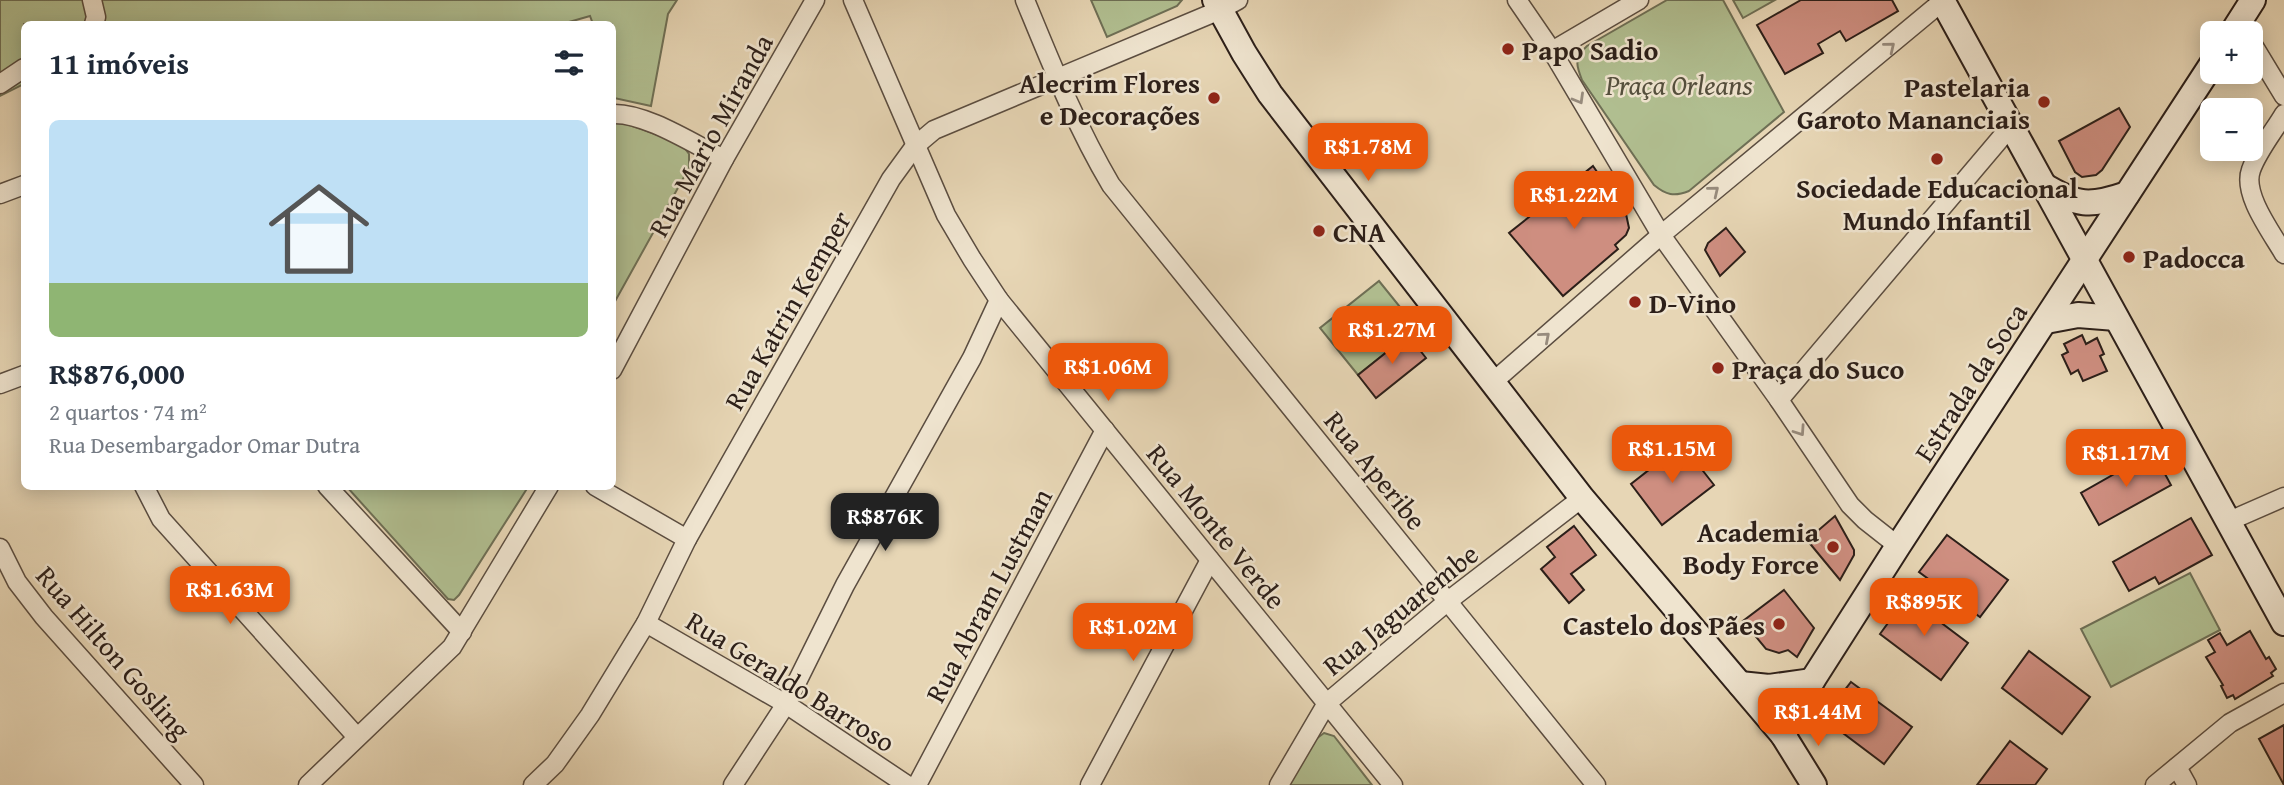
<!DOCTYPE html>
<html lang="pt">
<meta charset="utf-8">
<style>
:root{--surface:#fff;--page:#f2f2f3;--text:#1f2937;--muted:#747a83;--line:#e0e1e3;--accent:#ea580c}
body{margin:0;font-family:"Gentium Book Plus",serif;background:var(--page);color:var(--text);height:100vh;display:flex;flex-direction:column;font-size:26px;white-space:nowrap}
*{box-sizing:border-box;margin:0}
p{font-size:23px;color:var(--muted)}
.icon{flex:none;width:38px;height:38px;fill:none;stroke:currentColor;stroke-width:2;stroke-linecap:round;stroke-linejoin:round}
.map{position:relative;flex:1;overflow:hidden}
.drawer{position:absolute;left:21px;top:21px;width:595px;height:469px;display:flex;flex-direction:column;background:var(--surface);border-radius:10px;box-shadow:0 4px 18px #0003}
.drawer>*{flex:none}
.fabs{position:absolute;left:2200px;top:21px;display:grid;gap:14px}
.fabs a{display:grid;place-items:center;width:63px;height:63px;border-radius:10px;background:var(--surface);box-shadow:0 4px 18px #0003;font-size:35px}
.price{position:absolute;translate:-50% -60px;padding:0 16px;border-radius:14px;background:var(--accent);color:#fff;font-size:23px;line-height:46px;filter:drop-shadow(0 2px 4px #0008)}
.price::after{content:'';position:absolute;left:50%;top:42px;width:21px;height:16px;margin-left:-10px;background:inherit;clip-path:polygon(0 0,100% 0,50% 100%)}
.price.current{background:#222;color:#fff}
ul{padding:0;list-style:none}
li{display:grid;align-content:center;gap:14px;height:371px;padding:0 28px}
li+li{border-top:2px solid var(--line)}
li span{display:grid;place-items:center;height:217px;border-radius:10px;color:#555}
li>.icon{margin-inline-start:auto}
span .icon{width:126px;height:126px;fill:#fffc;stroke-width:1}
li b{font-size:30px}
h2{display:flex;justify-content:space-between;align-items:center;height:84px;padding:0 28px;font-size:30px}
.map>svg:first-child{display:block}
.green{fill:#b1bf91;stroke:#6e6f55;stroke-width:2}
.building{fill:#ce8e80;stroke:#2c1f19;stroke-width:2}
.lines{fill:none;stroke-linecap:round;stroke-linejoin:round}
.street-casing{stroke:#5b4d40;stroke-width:21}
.secondary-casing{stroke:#2c1f19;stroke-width:28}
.street{stroke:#efe4cf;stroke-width:18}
.secondary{stroke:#efe4cf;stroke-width:24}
.oneway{stroke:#978b7d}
.poi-dot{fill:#8f2418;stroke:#efe4cf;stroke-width:2.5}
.labels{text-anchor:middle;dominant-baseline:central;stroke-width:5;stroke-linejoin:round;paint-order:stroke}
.poi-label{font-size:28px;font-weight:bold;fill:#2c1f19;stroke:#efe4cf;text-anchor:start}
.park-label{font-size:28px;font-style:italic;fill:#544f3d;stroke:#efe4cf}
.street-label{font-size:28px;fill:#2c1f19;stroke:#efe4cf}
</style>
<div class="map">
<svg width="2284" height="785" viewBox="0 0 2284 785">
<rect width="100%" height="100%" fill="#e7d6b5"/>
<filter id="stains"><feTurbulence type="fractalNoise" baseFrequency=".00286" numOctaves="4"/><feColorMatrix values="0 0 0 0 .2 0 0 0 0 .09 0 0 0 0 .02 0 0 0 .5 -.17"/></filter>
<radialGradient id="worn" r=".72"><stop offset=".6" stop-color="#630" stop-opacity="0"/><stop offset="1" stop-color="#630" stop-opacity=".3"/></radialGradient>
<g class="green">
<path d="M0,0H677L668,14L651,106L614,98L612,24H593L590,16L562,24H24V84L0,96Z"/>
<path d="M1091,0H1182L1177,6L1107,37Z"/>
<path d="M1667,0H1723L1784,112L1689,191C1674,197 1666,195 1654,185L1582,80C1576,65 1574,58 1587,46Z"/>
<path d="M1733,0H1775L1743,18Z"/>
<path d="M612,119L681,143L689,154V168L613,305Z"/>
<path d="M1379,281L1417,328L1358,375L1320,328Z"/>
<path d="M347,487H528L459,595L454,600L448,599Z"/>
<path d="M2190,573L2220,630L2111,687L2081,629Z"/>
<path d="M1324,733L1334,736L1372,785H1287L1316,739Z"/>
</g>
<g class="building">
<path d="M1801,0H1892L1898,11L1846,41L1840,31L1818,44L1823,53L1785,74L1757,25Z"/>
<path d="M2119,108L2130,127L2102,170L2096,175L2082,177L2075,172L2059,141Z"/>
<path d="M1593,166L1626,214L1629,228L1626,235L1615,245L1618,249L1563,296L1509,233Z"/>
<path d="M1726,228L1745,252L1720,276L1705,250L1708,243Z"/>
<path d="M1408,335L1426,358L1376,398L1358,375Z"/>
<path d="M2082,335L2086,344L2097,338L2104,354L2100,356L2107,371L2083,381L2078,370L2071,374L2062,355L2068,352L2064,344Z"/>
<path d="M1682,444L1714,485L1662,525L1631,484Z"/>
<path d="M2153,452L2171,485L2099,525L2081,493Z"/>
<path d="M1835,516L1854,550V555L1840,580L1807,540Z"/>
<path d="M2191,518L2212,555L2159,584L2155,577L2129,591L2113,562Z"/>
<path d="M1574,526L1596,555L1571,574L1584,590L1569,603L1541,569L1555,557L1547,547Z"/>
<path d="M1947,535L2008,580L1980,617L1919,572Z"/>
<path d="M1784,590L1814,628L1797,657L1788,650L1779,653L1766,649L1743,621Z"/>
<path d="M1907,597L1968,643L1941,680L1880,634Z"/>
<path d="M2250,631L2266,659L2269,657L2276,669L2271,673L2273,676L2235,699L2233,695L2227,698L2221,686L2223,685L2206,657L2215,652L2208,640L2220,633L2227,645Z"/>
<path d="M2029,651L2090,697L2062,734L2002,688Z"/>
<path d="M1851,682L1912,727L1884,764L1823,718Z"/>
<path d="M2284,725V785L2259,739Z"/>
<path d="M2010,741L2047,769L2035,785H1977Z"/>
</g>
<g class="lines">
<g class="street-casing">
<g id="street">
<path d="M92,0L96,17L94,24"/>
<path d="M853,0L946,215L972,259L999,300L1393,785"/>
<path d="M1025,0C1051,63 1076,126 1111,185L1596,785"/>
<path d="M1517,0L1552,51L1661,235L1779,400L1850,505L1865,520L1898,546"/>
<path d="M2250,40L2284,96"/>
<path d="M1552,51L1639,0"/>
<path d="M0,84L24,68"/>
<path d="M612,114C645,112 695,145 724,159"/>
<path d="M2284,114C2274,131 2257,152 2251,170C2242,194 2272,233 2284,254"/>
<path d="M0,194L24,185"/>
<path d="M612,370L724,159L815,0"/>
<path d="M1493,382L1661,235L1944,0"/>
<path d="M0,384L24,375"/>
<path d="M1779,400L2011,126"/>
<path d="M144,486L161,519L357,737"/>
<path d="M327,486L462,632"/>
<path d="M595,486L687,539"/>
<path d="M2227,522L2284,497"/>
<path d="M0,548L17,582L44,617L194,785"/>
<path d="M646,623L786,704L907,785"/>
<path d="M2177,767L2187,785"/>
<path d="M308,785L452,647L549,486"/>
<path d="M533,785L555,764L590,715L646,623L687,539L891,179L915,146L934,130L1220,10L1238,0"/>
<path d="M733,785L786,704L845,585L972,358L999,300"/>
<path d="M917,785L1105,430"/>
<path d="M1090,785L1210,560"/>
<path d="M1279,785L1327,703L1448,601L1582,498"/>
<path d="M2155,785L2230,723L2284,693"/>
</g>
</g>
<g class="secondary-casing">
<g id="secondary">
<path d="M1215,0L1244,53L1270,94L1582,498L1783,735L1814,785"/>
<path d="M1942,0L2284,623"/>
<path d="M2232,33L2253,0"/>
<path d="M2043,185C2078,206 2089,207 2127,194"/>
<path d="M2046,321L2078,315L2116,318"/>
<path d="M1740,684L1769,687L1812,681"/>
<path d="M1783,735L1812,681L1898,546L2212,64"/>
</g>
</g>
<use href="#street" class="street"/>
<use href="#secondary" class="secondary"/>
</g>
<defs><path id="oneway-chevron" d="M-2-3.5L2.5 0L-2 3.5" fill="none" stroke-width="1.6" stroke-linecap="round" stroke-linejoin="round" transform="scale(1.75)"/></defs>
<g class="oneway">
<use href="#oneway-chevron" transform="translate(1890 47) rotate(-39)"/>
<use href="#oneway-chevron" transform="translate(1579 99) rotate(60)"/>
<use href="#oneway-chevron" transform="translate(1714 191) rotate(-39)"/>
<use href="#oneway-chevron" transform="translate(1545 337) rotate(-41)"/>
<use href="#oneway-chevron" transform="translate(1800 431) rotate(56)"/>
</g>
<g class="poi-dot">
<circle cx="1508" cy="49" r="7"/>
<circle cx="1214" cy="98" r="7"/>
<circle cx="2044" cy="102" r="7"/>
<circle cx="1937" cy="159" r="7"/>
<circle cx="1319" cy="231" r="7"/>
<circle cx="2129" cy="257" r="7"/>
<circle cx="1635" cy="302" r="7"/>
<circle cx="1718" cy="368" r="7"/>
<circle cx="1833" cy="547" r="7"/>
<circle cx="1779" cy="624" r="7"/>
</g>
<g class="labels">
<g class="poi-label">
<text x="1522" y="49">Papo Sadio</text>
<text x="1200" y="82" text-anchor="end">Alecrim Flores<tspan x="1200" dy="32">e Decorações</tspan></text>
<text x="2030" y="86" text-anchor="end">Pastelaria<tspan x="2030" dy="32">Garoto Mananciais</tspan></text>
<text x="1937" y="187" text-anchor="middle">Sociedade Educacional<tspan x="1937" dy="32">Mundo Infantil</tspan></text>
<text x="1333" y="231">CNA</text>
<text x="2143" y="257">Padocca</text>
<text x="1649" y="302">D-Vino</text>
<text x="1732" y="368">Praça do Suco</text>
<text x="1819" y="531" text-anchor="end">Academia<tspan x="1819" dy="32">Body Force</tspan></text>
<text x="1765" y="624" text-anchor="end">Castelo dos Pães</text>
</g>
<g class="park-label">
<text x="1679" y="84">Praça Orleans</text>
</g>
<g class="street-label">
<text transform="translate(710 135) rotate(-61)">Rua Mario Miranda</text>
<text transform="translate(787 310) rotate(-60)">Rua Katrin Kemper</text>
<text transform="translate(1970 382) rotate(-57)">Estrada da Soca</text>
<text transform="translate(1376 470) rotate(51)">Rua Aperibe</text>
<text transform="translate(1217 526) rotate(51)">Rua Monte Verde</text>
<text transform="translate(988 595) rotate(-62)">Rua Abram Lustman</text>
<text transform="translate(1400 609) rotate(-39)">Rua Jaguarembe</text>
<text transform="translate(114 652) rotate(49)">Rua Hilton Gosling</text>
<text transform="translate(791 681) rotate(32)">Rua Geraldo Barroso</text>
</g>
</g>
<rect width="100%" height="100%" filter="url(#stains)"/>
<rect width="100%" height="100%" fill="url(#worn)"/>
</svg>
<div class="fabs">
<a>+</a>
<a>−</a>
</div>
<b class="price" style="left:1368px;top:183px">R$1.78M</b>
<b class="price" style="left:1574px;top:231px">R$1.22M</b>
<b class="price" style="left:1392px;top:366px">R$1.27M</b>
<b class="price" style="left:1108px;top:403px">R$1.06M</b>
<b class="price" style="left:1672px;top:485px">R$1.15M</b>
<b class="price" style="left:2126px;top:489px">R$1.17M</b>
<b class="price current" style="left:885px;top:553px">R$876K</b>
<b class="price" style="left:230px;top:626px">R$1.63M</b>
<b class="price" style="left:1924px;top:638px">R$895K</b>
<b class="price" style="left:1133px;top:663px">R$1.02M</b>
<b class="price" style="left:1818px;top:748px">R$1.44M</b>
<section class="drawer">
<h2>11 imóveis<svg class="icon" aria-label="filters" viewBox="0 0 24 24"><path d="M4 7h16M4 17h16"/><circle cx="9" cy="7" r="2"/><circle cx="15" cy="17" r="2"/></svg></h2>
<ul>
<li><span style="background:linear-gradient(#bfe0f5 75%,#8fb573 0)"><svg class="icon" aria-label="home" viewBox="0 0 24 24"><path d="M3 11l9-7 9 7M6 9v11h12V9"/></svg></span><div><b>R$876,000</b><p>2 quartos · 74 m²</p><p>Rua Desembargador Omar Dutra</p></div></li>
</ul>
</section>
</div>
